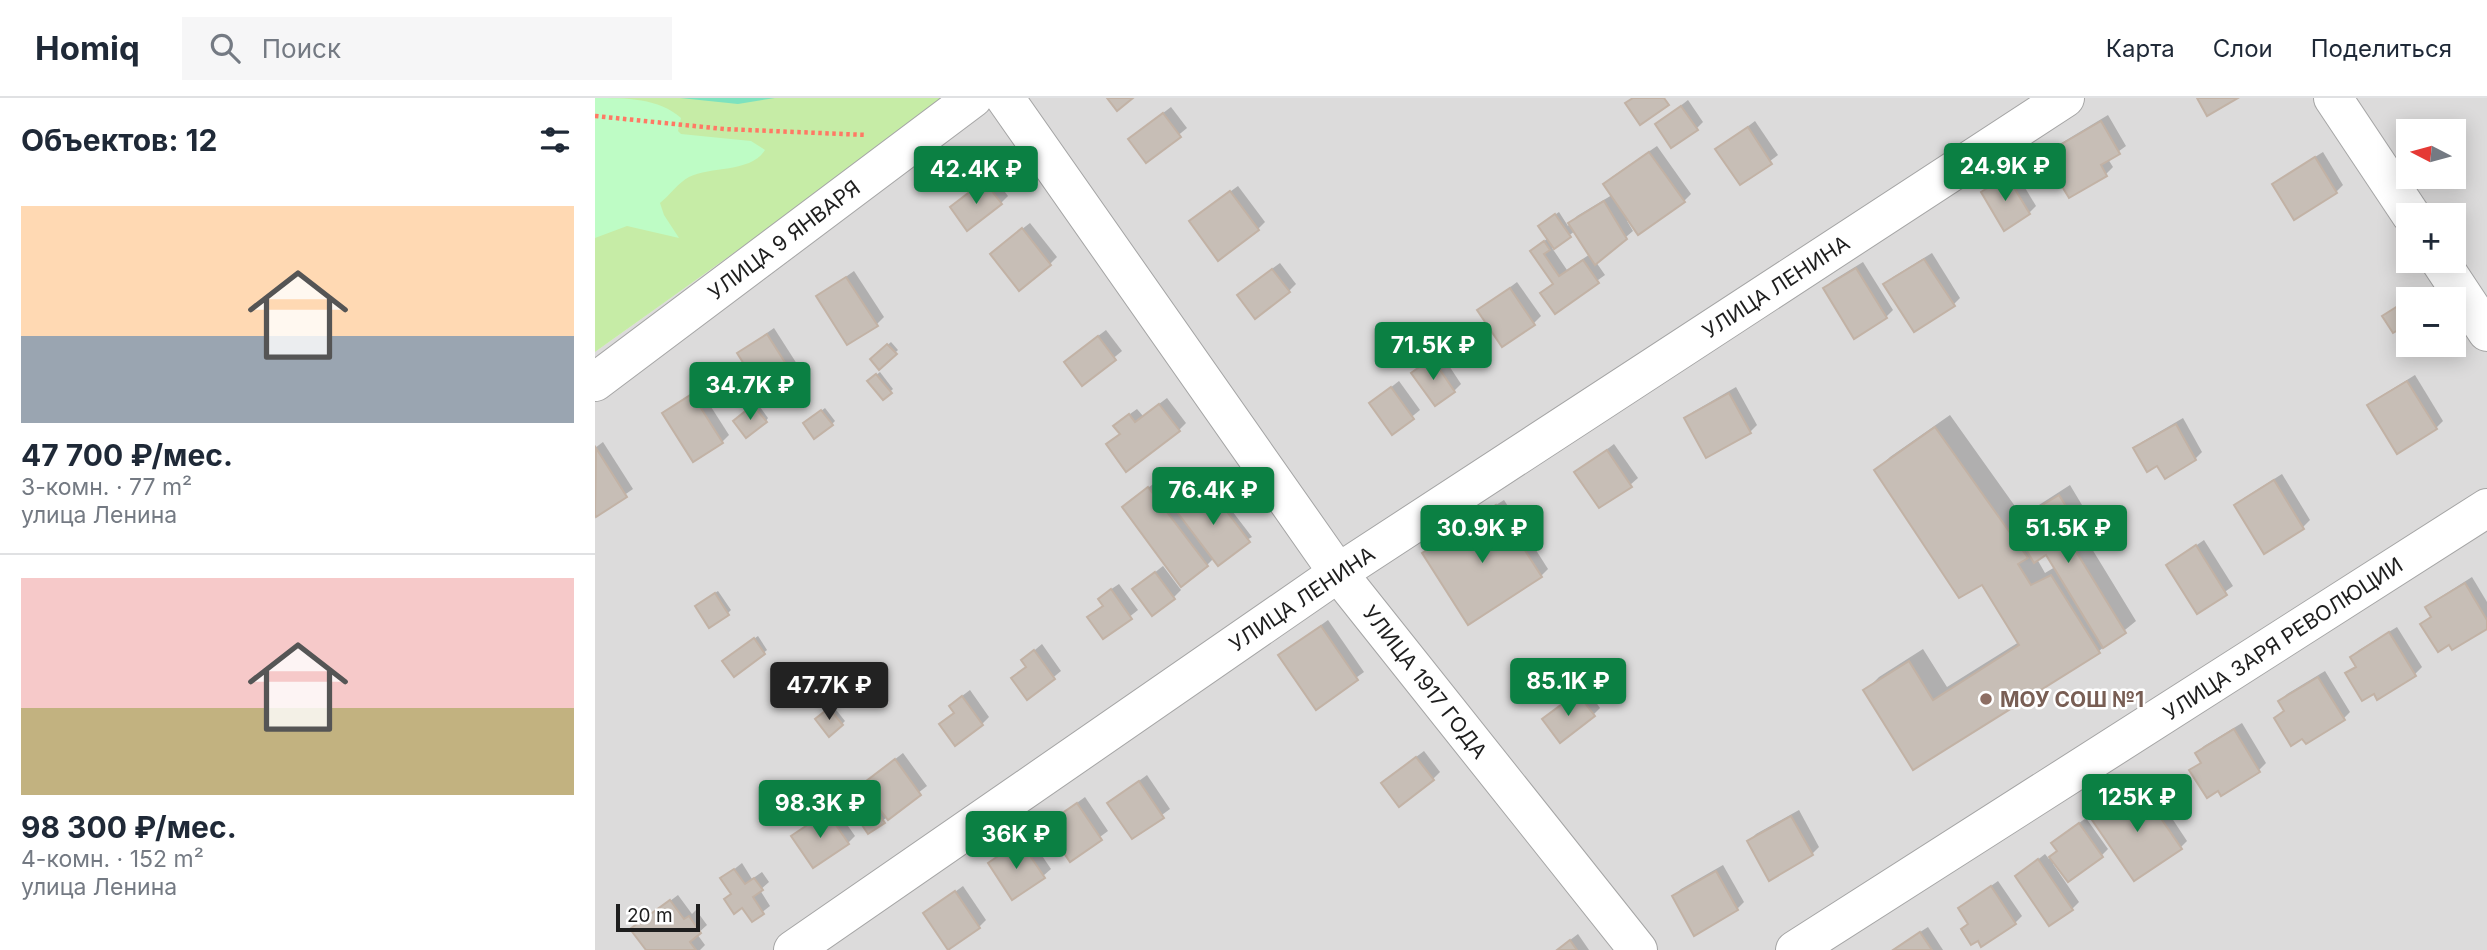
<!DOCTYPE html>
<html lang="ru">
<meta charset="utf-8">
<style>
:root{--surface:#fff;--page:#f6f6f7;--text:#1f2937;--muted:#747a83;--line:#e0e1e3;--accent:#0b8043}
body{margin:0;font-family:Inter,sans-serif;background:var(--page);color:var(--text);height:100vh;display:flex;flex-direction:column;font-size:26px;white-space:nowrap}
*{box-sizing:border-box;margin:0}
p{font-size:23px;color:var(--muted)}
.icon{flex:none;width:38px;height:38px;fill:none;stroke:currentColor;stroke-width:2;stroke-linecap:round;stroke-linejoin:round}
.map{position:relative;flex:1;overflow:hidden}
.panel{display:flex;flex-direction:column;background:var(--surface);width:595px}
.panel>*{flex:none}
.needle{width:46px;rotate:276deg}
.fabs{position:absolute;left:1801px;top:21px;display:grid;gap:14px}
.fabs a{display:grid;place-items:center;width:70px;height:70px;border-radius:0px;background:var(--surface);box-shadow:0 4px 18px #0003;font-size:35px}
.scale{position:absolute;left:21px;bottom:18px;width:84px;box-sizing:border-box;padding-left:7px;border:4px solid #1e1e1e;border-top:0;font-size:19px;line-height:24px;white-space:nowrap;color:#1e1e1e;-webkit-text-stroke:5px #fff;paint-order:stroke}
.price{position:absolute;translate:-50% -60px;padding:0 16px;border-radius:7px;background:var(--accent);color:#fff;font-size:23px;line-height:46px;filter:drop-shadow(0 2px 4px #0008)}
.price::after{content:'';position:absolute;left:50%;top:42px;width:21px;height:16px;margin-left:-10px;background:inherit;clip-path:polygon(0 0,100% 0,50% 100%)}
.price.selected{background:#222;color:#fff}
ul{padding:0;list-style:none}
li{display:grid;align-content:center;gap:14px;height:371px;padding:0 21px}
li+li{border-top:2px solid var(--line)}
li span{display:grid;place-items:center;height:217px;border-radius:0px;color:#555}
li>.icon{margin-inline-start:auto}
span .icon{width:126px;height:126px;fill:#fffc;stroke-width:1}
li b{font-size:30px}
h2{display:flex;justify-content:space-between;align-items:center;height:84px;padding:0 21px;font-size:30px}
header{display:flex;align-items:center;gap:42px;box-sizing:border-box;height:98px;padding:0 35px;background:var(--surface);border-bottom:2px solid var(--line)}
header strong{font-size:33px}
nav{display:flex;gap:38px;margin-inline-start:auto;font-size:24px}
.search{width:490px;height:63px;background:var(--page);display:flex;align-items:center;gap:18px;box-sizing:border-box;padding:0 24px;border-radius:0px;color:var(--muted);font-size:26px}
main{display:flex;flex:1;min-height:0}
.map>svg:first-child{display:block}
.residential{fill:#dcdbdb;fill-rule:evenodd}
.grass{fill:#c6eca6}
.park{fill:#befcc5}
.pitch{fill:#7de2be}
.shadow{fill:#0003;fill-rule:evenodd}
.building{fill:#c7beb6;stroke:#c2b2a5;stroke-width:2}
.lines{fill:none;stroke-linecap:round;stroke-linejoin:round}
.minor-casing{stroke:#a5a5a5;stroke-width:40}
.path{stroke:#ff7964;stroke-width:4.5;stroke-dasharray:3.5 3.5;stroke-linecap:butt}
.minor{stroke:#fff;stroke-width:38}
.education-dot{fill:#8d6e63;stroke:#fff;stroke-width:2.5}
.labels{text-anchor:middle;dominant-baseline:central;stroke-width:5;stroke-linejoin:round;paint-order:stroke}
.street-label{font-size:21px;fill:#1e1e1e;stroke:#fff}
.education-label{font-size:21px;font-weight:bold;fill:#785e54;stroke:#fff;text-anchor:start}
</style>
<header>
<strong>Homiq</strong>
<div class="search"><svg class="icon" aria-label="search" viewBox="0 0 24 24"><circle cx="10" cy="10" r="6"/><path d="M15 15l6 6"/></svg>Поиск</div>
<nav><a>Карта</a><a>Слои</a><a>Поделиться</a></nav>
</header>
<main>
<section class="panel">
<h2>Объектов: 12<svg class="icon" aria-label="filters" viewBox="0 0 24 24"><path d="M4 7h16M4 17h16"/><circle cx="9" cy="7" r="2"/><circle cx="15" cy="17" r="2"/></svg></h2>
<ul>
<li><span style="background:linear-gradient(#ffd9b3 60%,#9aa5b1 0)"><svg class="icon" aria-label="home" viewBox="0 0 24 24"><path d="M3 11l9-7 9 7M6 9v11h12V9"/></svg></span><div><b>47 700 ₽/мес.</b><p>3-комн. · 77 m²</p><p>улица Ленина</p></div></li>
<li><span style="background:linear-gradient(#f6c9c9 60%,#c2b280 0)"><svg class="icon" aria-label="home" viewBox="0 0 24 24"><path d="M3 11l9-7 9 7M6 9v11h12V9"/></svg></span><div><b>98 300 ₽/мес.</b><p>4-комн. · 152 m²</p><p>улица Ленина</p></div></li>
</ul>
</section>
<div class="map">
<svg width="1892" height="852" viewBox="0 0 1892 852">
<rect width="100%" height="100%" fill="#efece3"/>
<path class="residential" d="M356,0H1892V852H0V254ZM1813,33H1858V79H1813ZM1813,117H1858V163H1813ZM1813,201H1858V247H1813Z"/>
<path class="grass" d="M0,0H356L0,254Z"/>
<path class="park" d="M0,0C31,0 64,0 86,20L83,33L86,36L156,43L170,52C156,75 116,68 94,79C84,84 74,98 65,105L69,117L84,140L32,128L0,140Z"/>
<path class="pitch" d="M85,0H180L143,6Z"/>
<g class="shadow">
<path d="M1093,2L1108,24L1101,31L1062,26Z"/>
<path d="M576,9L592,30L552,63L543,34Z"/>
<path d="M1513,17L1531,48L1513,61L1518,69L1511,76L1451,57L1458,50Z"/>
<path d="M1160,23L1183,57L1146,85L1123,51Z"/>
<path d="M1062,48L1096,96L1089,103L1032,123L1038,133L1001,164L1010,177L960,213L948,195L959,185L937,153L953,140L948,125L964,114L973,128L982,118L1017,97L1010,86L1017,79ZM980,133L995,156L972,172L957,150Z"/>
<path d="M1728,54L1748,87L1741,94L1679,87L1686,80Z"/>
<path d="M1420,73L1441,108L1434,115L1388,94L1395,87Z"/>
<path d="M397,77L413,98L406,105L364,102Z"/>
<path d="M643,88L670,124L663,131L603,117Z"/>
<path d="M435,125L462,159L455,166L404,149Z"/>
<path d="M1337,155L1365,200L1358,207L1291,186L1298,179Z"/>
<path d="M1268,164L1298,212L1291,219L1230,190L1237,183Z"/>
<path d="M685,165L701,186L694,193L651,190Z"/>
<path d="M259,173L289,219L282,226L224,198Z"/>
<path d="M922,184L946,218L939,225L885,212Z"/>
<path d="M179,230L209,277L202,284L144,255Z"/>
<path d="M511,232L527,253L487,286L478,257Z"/>
<path d="M296,244L303,252L284,270L277,261Z"/>
<path d="M845,254L866,286L859,293L818,275Z"/>
<path d="M285,274L298,291L288,300L274,283Z"/>
<path d="M1820,277L1848,323L1841,330L1774,308L1781,301Z"/>
<path d="M804,283L825,312L797,335L776,305Z"/>
<path d="M1141,289L1162,327L1155,334L1091,321L1098,314Z"/>
<path d="M104,290L134,337L127,344L69,315Z"/>
<path d="M572,300L591,325L584,332L526,335L528,321L542,311L548,318Z"/>
<path d="M162,305L173,320L171,323L143,321Z"/>
<path d="M230,310L240,323L237,326L213,323Z"/>
<path d="M1355,317L1427,418L1475,387L1493,417L1483,428L1541,523L1504,553L1318,670L1270,593L1284,579L1328,551L1352,589L1424,544L1388,484L1281,373L1295,359ZM1452,455L1460,469L1450,475L1442,461Z"/>
<path d="M1588,320L1607,354L1600,361L1563,366L1540,351L1547,344Z"/>
<path d="M8,344L38,391L2,416L0,413V350Z"/>
<path d="M1019,346L1043,380L1035,387L982,374Z"/>
<path d="M1687,376L1715,422L1708,429L1642,407L1649,400Z"/>
<path d="M561,384L584,414L618,388L657,439L619,460L612,467L536,402Z"/>
<path d="M909,402L953,471L946,478L874,524L829,455L836,448Z"/>
<path d="M1609,442L1638,488L1603,513L1573,467Z"/>
<path d="M568,468L586,492L579,499L539,491Z"/>
<path d="M1877,479L1892,504V529L1827,526L1837,517L1832,510L1839,503Z"/>
<path d="M524,486L543,512L509,539L494,519L509,507L512,494Z"/>
<path d="M123,493L136,512L133,515L105,505Z"/>
<path d="M733,522L769,574L721,609L685,557Z"/>
<path d="M1802,529L1827,569L1820,576H1752L1762,567L1757,559L1764,552Z"/>
<path d="M163,538L172,552L140,577L132,560Z"/>
<path d="M447,546L466,573L433,600L418,580L432,568L428,562Z"/>
<path d="M1730,573L1755,614L1748,621L1681,620L1690,611L1685,603L1692,596Z"/>
<path d="M990,589L1005,610L998,617L949,621Z"/>
<path d="M375,592L394,619L387,626H346L360,614L363,601Z"/>
<path d="M238,608L250,623L247,626L225,619Z"/>
<path d="M1647,625L1671,665L1664,672L1627,696L1597,672L1607,663L1602,655L1609,648Z"/>
<path d="M829,653L845,674L838,681L796,678Z"/>
<path d="M308,655L332,688L273,734L259,705L275,695L276,680Z"/>
<path d="M552,677L575,711L537,739L514,705Z"/>
<path d="M1553,684L1592,743L1585,750L1499,722Z"/>
<path d="M490,699L513,733L475,761L452,727Z"/>
<path d="M239,708L260,738L253,745L199,738Z"/>
<path d="M1204,712L1224,749L1217,756L1154,743L1161,736Z"/>
<path d="M1491,720L1513,751L1506,758L1458,766L1484,804L1477,811L1422,778L1450,756L1454,761L1463,753L1465,739Z"/>
<path d="M433,737L456,771L448,778L395,765Z"/>
<path d="M147,765L157,781L167,774L174,784L165,792L175,808L157,822L127,781Z"/>
<path d="M1128,767L1149,804L1142,811L1079,798L1086,791Z"/>
<path d="M1403,783L1427,818L1420,825H1375L1365,810Z"/>
<path d="M368,788L391,822L384,829L330,816Z"/>
<path d="M83,797L97,816L101,812L112,827L102,836L110,847L105,852H53L38,831Z"/>
<path d="M1333,829L1348,852H1297Z"/>
<path d="M983,836L994,852H962Z"/>
</g>
<g class="building">
<path d="M512,0H538L522,13Z"/>
<path d="M1038,0H1069L1074,7L1045,27L1030,5Z"/>
<path d="M1602,0H1643L1612,18Z"/>
<path d="M1086,8L1103,32L1076,50L1060,26Z"/>
<path d="M568,15L586,39L551,65L533,41Z"/>
<path d="M1506,23L1525,56L1506,67L1512,78L1474,100L1448,57Z"/>
<path d="M1153,29L1177,66L1145,87L1120,51Z"/>
<path d="M1054,54L1090,104L1043,137L1008,86Z"/>
<path d="M1720,59L1742,95L1699,122L1677,86Z"/>
<path d="M1412,78L1435,116L1409,133L1386,94Z"/>
<path d="M389,83L407,106L372,133L355,109Z"/>
<path d="M635,93L664,132L623,163L594,123Z"/>
<path d="M1009,103L1032,141L1000,167L973,125Z"/>
<path d="M960,116L976,139L959,151L943,128Z"/>
<path d="M427,130L456,167L424,193L395,156Z"/>
<path d="M949,143L955,152L949,156L964,178L988,162L1004,185L960,216L945,195L958,186L935,153Z"/>
<path d="M1329,161L1360,208L1319,234L1288,186Z"/>
<path d="M1261,170L1292,220L1259,241L1228,190Z"/>
<path d="M677,171L695,194L660,221L642,197Z"/>
<path d="M251,179L283,228L252,247L221,198Z"/>
<path d="M915,190L940,227L907,249L882,212Z"/>
<path d="M1811,203L1813,207V226L1798,235L1787,218Z"/>
<path d="M172,236L203,285L173,304L142,255Z"/>
<path d="M503,238L521,262L487,288L469,264Z"/>
<path d="M292,246L302,256L284,272L275,261Z"/>
<path d="M837,260L860,294L840,308L816,275Z"/>
<path d="M281,276L297,295L288,302L272,283Z"/>
<path d="M1812,283L1842,331L1802,356L1772,307Z"/>
<path d="M796,289L819,321L797,337L774,305Z"/>
<path d="M1134,295L1156,335L1111,360L1089,320Z"/>
<path d="M97,296L128,345L98,364L67,315Z"/>
<path d="M564,306L585,333L531,374L511,346L525,336L518,328L534,316L540,324Z"/>
<path d="M158,307L172,324L151,340L138,323Z"/>
<path d="M226,312L238,327L219,341L208,325Z"/>
<path d="M1581,326L1601,362L1570,381L1562,368L1552,374L1538,350Z"/>
<path d="M1340,329L1433,460L1423,466L1436,487L1456,477L1505,555L1318,672L1268,592L1314,563L1338,602L1424,547L1387,487L1364,500L1279,372Z"/>
<path d="M1,350L32,399L1,419L0,416Z"/>
<path d="M1012,352L1037,389L1004,410L979,374Z"/>
<path d="M1679,382L1709,431L1669,456L1639,407Z"/>
<path d="M553,389L613,468L586,489L527,409Z"/>
<path d="M614,390L655,444L623,468L582,414Z"/>
<path d="M1464,397L1484,429L1471,437L1531,535L1508,550L1451,457L1439,465L1416,426Z"/>
<path d="M901,407L947,479L873,527L827,455Z"/>
<path d="M1601,447L1632,497L1602,516L1571,467Z"/>
<path d="M560,474L580,501L557,518L537,491Z"/>
<path d="M1870,485L1892,522V531L1857,552L1854,547L1843,554L1825,526L1836,519L1830,509Z"/>
<path d="M516,491L537,521L508,541L492,519L508,508L503,501Z"/>
<path d="M120,495L134,517L114,530L100,508Z"/>
<path d="M726,528L763,582L721,612L683,557Z"/>
<path d="M1794,534L1821,578L1782,602L1779,596L1767,603L1750,575L1761,569L1755,559Z"/>
<path d="M159,540L170,556L139,579L127,563Z"/>
<path d="M439,552L460,581L432,602L416,580L431,569L426,562Z"/>
<path d="M1723,579L1750,622L1711,646L1707,641L1696,648L1679,620L1689,613L1683,603Z"/>
<path d="M982,595L1000,618L965,645L947,621Z"/>
<path d="M367,598L388,627L360,648L344,626L359,615L354,608Z"/>
<path d="M234,610L248,627L234,639L220,621Z"/>
<path d="M1639,631L1665,674L1626,698L1623,693L1612,700L1594,672L1606,665L1600,655Z"/>
<path d="M821,659L839,682L804,709L786,685Z"/>
<path d="M300,661L326,697L293,722L266,687Z"/>
<path d="M544,683L569,720L537,741L512,705Z"/>
<path d="M1545,690L1587,751L1539,783L1497,722Z"/>
<path d="M271,697L290,725L273,736L254,708Z"/>
<path d="M482,705L507,742L475,764L450,727Z"/>
<path d="M232,714L254,746L218,770L196,738Z"/>
<path d="M1196,718L1218,757L1174,783L1152,743Z"/>
<path d="M1484,725L1508,759L1473,784L1454,759L1462,753L1456,745Z"/>
<path d="M425,743L450,780L417,802L393,765Z"/>
<path d="M1443,761L1478,812L1454,828L1420,778Z"/>
<path d="M139,771L150,786L159,780L168,792L158,799L169,816L157,824L147,810L139,816L129,801L136,796L125,780Z"/>
<path d="M1121,773L1143,812L1099,838L1077,798Z"/>
<path d="M1396,788L1421,826L1386,849L1383,843L1376,847L1366,831L1373,826L1363,810Z"/>
<path d="M360,793L385,830L353,852L328,815Z"/>
<path d="M75,802L89,821L94,818L106,835L95,844L101,852H51L35,831Z"/>
<path d="M1325,834L1337,852H1298Z"/>
<path d="M975,842L982,852H962Z"/>
</g>
<g class="lines">
<g class="minor-casing">
<g id="minor">
<path d="M410,0L743,475L1043,852"/>
<path d="M1738,0L1816,117"/>
<path d="M1845,163L1892,234"/>
<path d="M0,284L378,0"/>
<path d="M198,852L743,475L1470,0"/>
<path d="M1200,852L1892,410"/>
</g>
</g>
<path class="path" d="M0,18L129,31L272,37"/>
<use href="#minor" class="minor"/>
</g>
<circle class="education-dot" cx="1391" cy="601" r="7"/>
<g class="labels">
<g class="street-label">
<text transform="translate(189 142) rotate(-37)">УЛИЦА 9 ЯНВАРЯ</text>
<text transform="translate(1181 189) rotate(-33)">УЛИЦА ЛЕНИНА</text>
<text transform="translate(707 501) rotate(-34)">УЛИЦА ЛЕНИНА</text>
<text transform="translate(1688 541) rotate(-33)">УЛИЦА ЗАРЯ РЕВОЛЮЦИИ</text>
<text transform="translate(830 584) rotate(52)">УЛИЦА 1917 ГОДА</text>
</g>
<g class="education-label">
<text x="1405" y="601">МОУ СОШ №1</text>
</g>
</g>
</svg>
<div class="fabs">
<a><svg class="needle" viewBox="-14 -14 28 28"><path d="M0-13l5 13h-10z" fill="#e53935"/><path d="M0 13l5-13h-10z" fill="#747a83"/></svg></a>
<a>+</a>
<a>−</a>
</div>
<div class="scale">20 m</div>
<b class="price" style="left:1410px;top:105px">24.9K ₽</b>
<b class="price" style="left:381px;top:108px">42.4K ₽</b>
<b class="price" style="left:838px;top:284px">71.5K ₽</b>
<b class="price" style="left:155px;top:324px">34.7K ₽</b>
<b class="price" style="left:618px;top:429px">76.4K ₽</b>
<b class="price" style="left:887px;top:467px">30.9K ₽</b>
<b class="price" style="left:1473px;top:467px">51.5K ₽</b>
<b class="price" style="left:973px;top:620px">85.1K ₽</b>
<b class="price selected" style="left:234px;top:624px">47.7K ₽</b>
<b class="price" style="left:1542px;top:736px">125K ₽</b>
<b class="price" style="left:225px;top:742px">98.3K ₽</b>
<b class="price" style="left:421px;top:773px">36K ₽</b>
</div>
</main>
